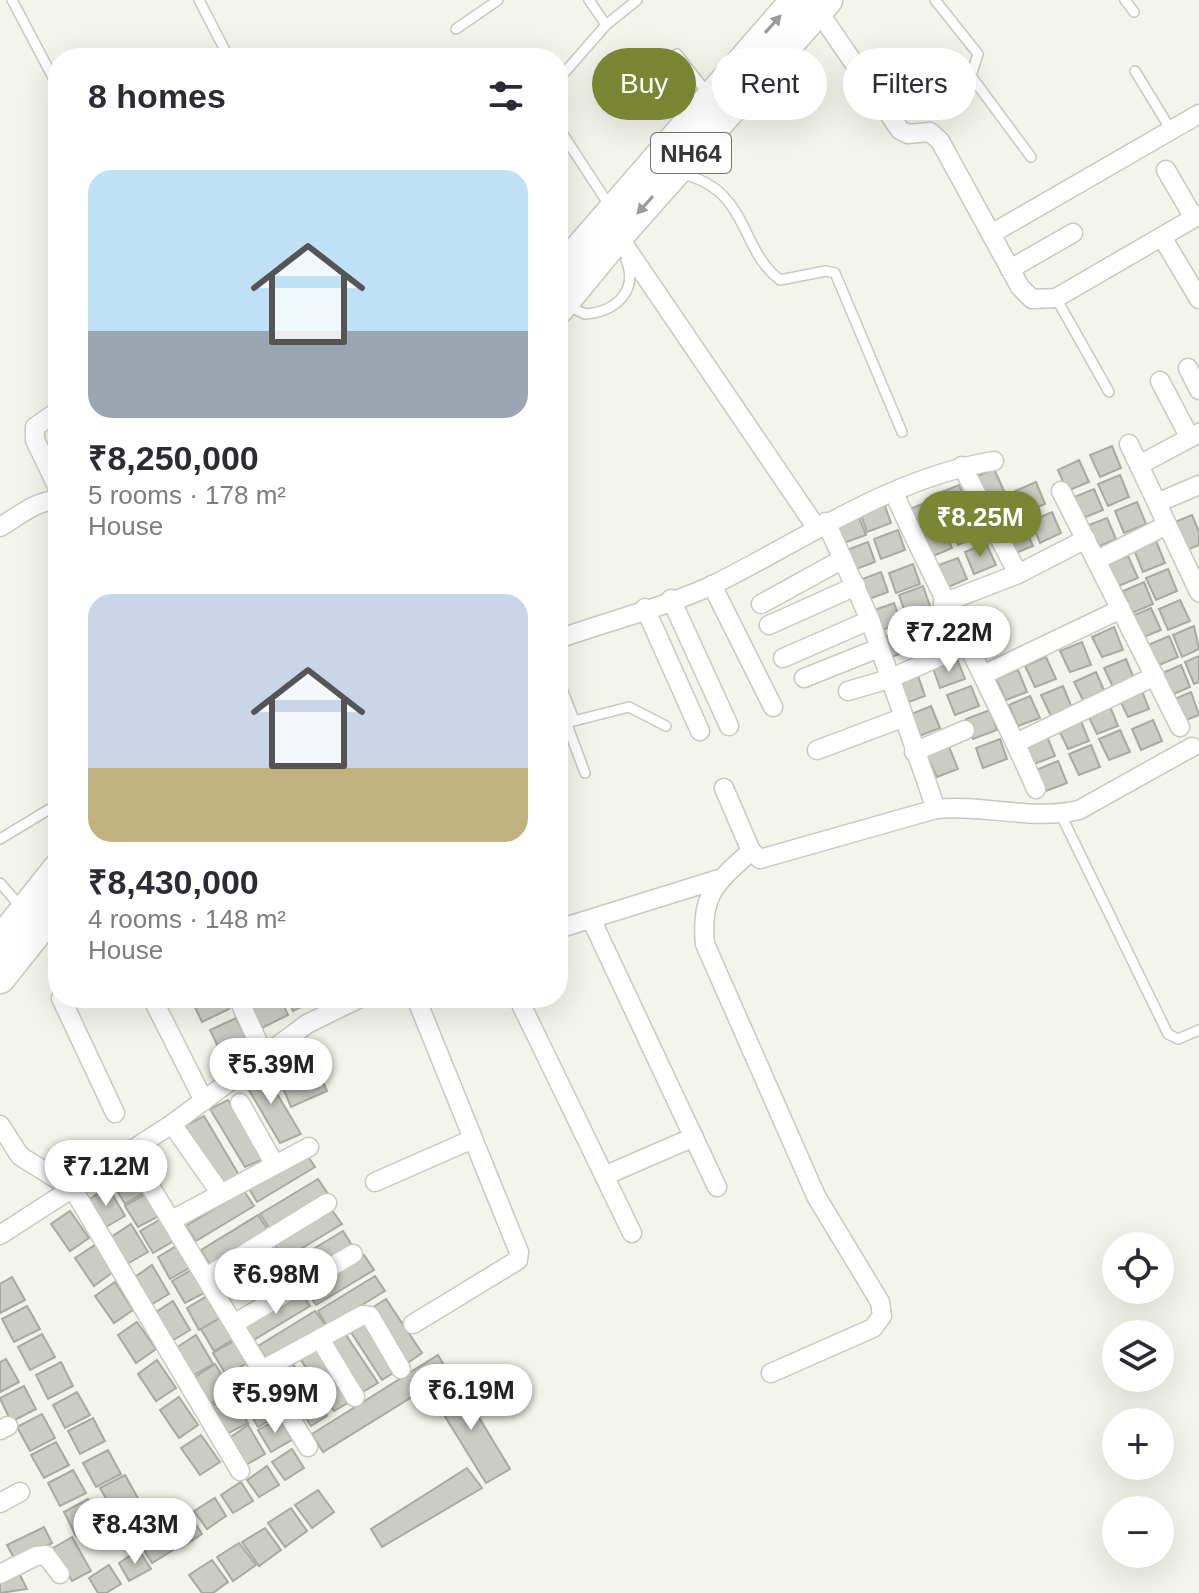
<!DOCTYPE html>
<meta charset="utf-8">
<style>
:root{--surface:#fff;--page:#f2f2f3;--text:#2b2b33;--muted:#7c7c81;--accent:#7a8633}
body{margin:0;font-family:Arial,sans-serif;background:var(--page);color:var(--text);height:100vh;display:flex;flex-direction:column;font-size:30px;white-space:nowrap}
*{box-sizing:border-box;margin:0}
p{font-size:26px;color:var(--muted)}
.icon{flex:none;width:44px;height:44px;fill:none;stroke:currentColor;stroke-width:2;stroke-linecap:round;stroke-linejoin:round}
.map{position:relative;flex:1;overflow:hidden}
.sheet{position:absolute;left:48px;top:48px;width:520px;height:960px;display:flex;flex-direction:column;background:var(--surface);border-radius:32px;box-shadow:0 8px 32px #0002}
.sheet>*{flex:none}
.hud{position:absolute;left:592px;top:48px;width:486px;height:72px;display:flex;gap:16px}
.controls{position:absolute;left:1102px;top:1232px;display:grid;gap:16px}
.controls a{display:grid;place-items:center;width:72px;height:72px;border-radius:50%;background:var(--surface);box-shadow:0 8px 32px #0002;font-size:40px}
.price{position:absolute;translate:-50% -68px;padding:0 18px;border-radius:28px;background:#fff;color:#222;font-size:26px;line-height:52px;filter:drop-shadow(0 2px 4px #0008)}
.price::after{content:'';position:absolute;left:50%;top:48px;width:24px;height:18px;margin-left:-12px;background:inherit;clip-path:polygon(0 0,100% 0,50% 100%)}
.price.active{background:var(--accent);color:#fff}
ul{padding:0;list-style:none}
li{display:grid;align-content:center;gap:16px;height:424px;padding:0 40px}
li span{display:grid;place-items:center;height:248px;border-radius:24px;color:#555}
li>.icon{margin-inline-start:auto}
span .icon{width:144px;height:144px;fill:#fffc;stroke-width:1}
li b{font-size:34px}
h2{display:flex;justify-content:space-between;align-items:center;height:96px;padding:0 40px;font-size:34px}
.chip{padding:0 28px;border-radius:36px;background:var(--surface);box-shadow:0 8px 32px #0002;font-size:28px;line-height:72px}
.chip.active{background:var(--accent);color:#fff}
.map>svg:first-child{display:block}
.building{fill:#cbcdc5;stroke:#a8aaa2;stroke-width:2}
.lines{fill:none;stroke-linecap:round;stroke-linejoin:round}
.service-casing{stroke:#c8c9c1;stroke-width:12}
.minor-casing{stroke:#c8c9c1;stroke-width:21}
.trunk-casing{stroke:#c8c9c1;stroke-width:33}
.service{stroke:#fff;stroke-width:9}
.minor{stroke:#fff;stroke-width:18}
.trunk{stroke:#fff;stroke-width:30}
.oneway{fill:#9b9c9a}
.labels{text-anchor:middle;dominant-baseline:central;stroke-width:6;stroke-linejoin:round;paint-order:stroke}
.shield{fill:#fff;stroke:#737472;stroke-width:2}
.shield-label{font-size:24px;font-weight:bold;fill:#373835}
</style>
<div class="map">
<svg width="1199" height="1593" viewBox="0 0 1199 1593">
<rect width="100%" height="100%" fill="#f3f5ec"/>
<g class="building">
<path d="M1112,446L1121,468L1100,477L1090,455Z"/>
<path d="M1079,460L1089,482L1067,491L1058,470Z"/>
<path d="M994,469L1004,491L982,500L973,478Z"/>
<path d="M1120,475L1129,497L1108,506L1098,484Z"/>
<path d="M1036,482L1045,504L1024,513L1015,491Z"/>
<path d="M959,485L968,507L947,516L937,494Z"/>
<path d="M1094,489L1103,510L1081,519L1072,498Z"/>
<path d="M1009,497L1019,518L997,527L988,506Z"/>
<path d="M932,500L941,522L919,530L910,509Z"/>
<path d="M1137,502L1146,524L1124,533L1115,511Z"/>
<path d="M884,503L891,523L867,532L860,512Z"/>
<path d="M1052,512L1061,533L1040,543L1031,521Z"/>
<path d="M970,514L980,536L958,545L949,523Z"/>
<path d="M858,515L866,535L841,544L834,524Z"/>
<path d="M1192,515L1199,532V545L1182,552L1170,524Z"/>
<path d="M1107,518L1116,539L1095,548L1086,526Z"/>
<path d="M1023,524L1033,546L1011,555L1002,533Z"/>
<path d="M943,527L952,548L931,557L922,536Z"/>
<path d="M898,530L905,550L881,559L874,539Z"/>
<path d="M1156,541L1165,563L1143,572L1134,550Z"/>
<path d="M868,542L875,562L851,571L844,551Z"/>
<path d="M986,543L996,565L974,574L965,552Z"/>
<path d="M1128,556L1138,578L1116,587L1107,565Z"/>
<path d="M958,558L967,579L946,588L936,566Z"/>
<path d="M913,564L920,584L896,593L889,573Z"/>
<path d="M1168,569L1177,591L1156,600L1146,578Z"/>
<path d="M881,572L888,592L864,601L857,581Z"/>
<path d="M1144,582L1153,604L1132,613L1123,591Z"/>
<path d="M923,586L930,606L906,615L899,595Z"/>
<path d="M1180,600L1190,621L1168,630L1159,609Z"/>
<path d="M894,603L901,623L877,632L869,612Z"/>
<path d="M1151,608L1161,630L1139,639L1130,617Z"/>
<path d="M937,616L944,636L920,645L913,625Z"/>
<path d="M1194,626L1199,649L1182,657L1173,635Z"/>
<path d="M1114,627L1123,650L1102,657L1092,637Z"/>
<path d="M906,629L913,649L889,658L882,638Z"/>
<path d="M1169,636L1178,657L1157,666L1148,645Z"/>
<path d="M1082,642L1091,665L1070,672L1060,651Z"/>
<path d="M1199,656V682L1194,684L1185,662Z"/>
<path d="M1046,657L1056,679L1035,687L1025,666Z"/>
<path d="M957,659L965,679L940,688L933,668Z"/>
<path d="M1126,659L1135,681L1114,689L1104,668Z"/>
<path d="M1181,665L1190,687L1169,696L1160,674Z"/>
<path d="M1018,670L1027,692L1006,700L996,679Z"/>
<path d="M1096,672L1106,695L1084,702L1074,682Z"/>
<path d="M918,676L925,696L901,705L894,685Z"/>
<path d="M971,686L979,706L955,715L947,695Z"/>
<path d="M1063,686L1072,708L1051,716L1041,695Z"/>
<path d="M1140,686L1149,709L1128,717L1118,696Z"/>
<path d="M1191,692L1199,715L1179,723L1170,701Z"/>
<path d="M1030,696L1040,718L1018,726L1009,705Z"/>
<path d="M1109,704L1118,726L1097,734L1087,713Z"/>
<path d="M931,706L940,728L919,736L909,715Z"/>
<path d="M990,710L997,730L973,739L966,719Z"/>
<path d="M1080,719L1089,741L1068,749L1058,728Z"/>
<path d="M1153,720L1162,741L1141,750L1132,729Z"/>
<path d="M1120,730L1130,752L1109,760L1099,739Z"/>
<path d="M1046,734L1055,756L1034,764L1024,743Z"/>
<path d="M1000,739L1007,759L983,768L976,748Z"/>
<path d="M1091,745L1100,767L1079,775L1069,754Z"/>
<path d="M949,747L958,769L937,777L927,756Z"/>
<path d="M1058,761L1067,783L1046,791L1036,770Z"/>
<path d="M223,998L229,1009L202,1022L191,999Z"/>
<path d="M267,998H280L288,1015L262,1028L251,1006Z"/>
<path d="M287,998H320L293,1011Z"/>
<path d="M236,1018L247,1040L221,1053L210,1030Z"/>
<path d="M306,1041L315,1062L279,1078L270,1057Z"/>
<path d="M261,1067L301,1134L280,1143L242,1078Z"/>
<path d="M318,1070L327,1091L291,1107L282,1086Z"/>
<path d="M228,1100L263,1159L245,1167L210,1109Z"/>
<path d="M204,1116L239,1175L221,1183L185,1126Z"/>
<path d="M305,1152L315,1167L257,1202L248,1187Z"/>
<path d="M132,1170L145,1192L125,1204L112,1182Z"/>
<path d="M318,1179L328,1194L270,1229L260,1214Z"/>
<path d="M108,1187L125,1216L104,1228L88,1200Z"/>
<path d="M244,1191L254,1206L196,1241L186,1226Z"/>
<path d="M146,1194L159,1216L138,1227L125,1206Z"/>
<path d="M331,1209L342,1224L284,1259L274,1244Z"/>
<path d="M70,1211L89,1238L70,1251L51,1224Z"/>
<path d="M258,1215L268,1230L210,1265L201,1250Z"/>
<path d="M161,1219L174,1241L153,1253L140,1231Z"/>
<path d="M131,1224L148,1252L127,1264L111,1237Z"/>
<path d="M343,1231L353,1247L295,1282L285,1266Z"/>
<path d="M95,1245L113,1272L94,1286L75,1258Z"/>
<path d="M178,1245L191,1267L170,1279L158,1257Z"/>
<path d="M364,1255L374,1270L316,1305L306,1290Z"/>
<path d="M152,1265L169,1294L149,1306L132,1279Z"/>
<path d="M193,1269L206,1292L185,1303L172,1281Z"/>
<path d="M375,1276L385,1291L327,1326L318,1311Z"/>
<path d="M12,1277L25,1300L0,1313V1284Z"/>
<path d="M115,1282L133,1310L114,1323L95,1296Z"/>
<path d="M300,1291L310,1306L252,1341L243,1326Z"/>
<path d="M207,1296L220,1318L199,1330L187,1308Z"/>
<path d="M386,1299L422,1353L406,1364L370,1309Z"/>
<path d="M173,1301L190,1330L170,1342L153,1314Z"/>
<path d="M27,1306L40,1329L14,1342L2,1319Z"/>
<path d="M315,1311L326,1326L268,1361L258,1346Z"/>
<path d="M363,1315L398,1370L382,1380L347,1326Z"/>
<path d="M222,1317L234,1339L214,1351L201,1329Z"/>
<path d="M137,1322L156,1349L136,1363L118,1335Z"/>
<path d="M342,1329L378,1383L361,1393L326,1339Z"/>
<path d="M42,1334L55,1357L30,1370L18,1347Z"/>
<path d="M196,1335L213,1364L192,1376L176,1348Z"/>
<path d="M234,1341L247,1363L226,1375L213,1353Z"/>
<path d="M315,1346L351,1401L334,1411L299,1357Z"/>
<path d="M438,1355L449,1374L323,1452L312,1434Z"/>
<path d="M6,1359L19,1382L0,1392V1362Z"/>
<path d="M157,1360L176,1388L156,1401L138,1374Z"/>
<path d="M291,1361L327,1416L311,1426L275,1372Z"/>
<path d="M61,1362L73,1386L48,1399L36,1375Z"/>
<path d="M215,1364L232,1392L211,1404L195,1377Z"/>
<path d="M249,1368L262,1390L241,1401L229,1380Z"/>
<path d="M457,1381L510,1469L486,1483L433,1397Z"/>
<path d="M24,1386L36,1409L11,1422L0,1398Z"/>
<path d="M77,1392L90,1415L65,1428L53,1405Z"/>
<path d="M265,1393L278,1415L258,1427L245,1405Z"/>
<path d="M231,1394L248,1423L227,1434L211,1407Z"/>
<path d="M179,1397L198,1425L179,1438L160,1410Z"/>
<path d="M42,1414L55,1438L30,1451L17,1427Z"/>
<path d="M93,1418L105,1441L80,1454L68,1431Z"/>
<path d="M279,1418L292,1440L271,1452L258,1430Z"/>
<path d="M248,1425L265,1454L244,1466L228,1439Z"/>
<path d="M201,1435L220,1462L200,1475L181,1448Z"/>
<path d="M56,1442L69,1465L44,1478L31,1455Z"/>
<path d="M292,1449L304,1468L285,1480L272,1462Z"/>
<path d="M108,1450L121,1474L96,1487L83,1463Z"/>
<path d="M267,1466L279,1485L259,1497L247,1480Z"/>
<path d="M467,1468L482,1488L382,1547L371,1529Z"/>
<path d="M73,1470L86,1493L60,1506L48,1483Z"/>
<path d="M125,1475L138,1498L113,1511L100,1488Z"/>
<path d="M241,1482L253,1501L233,1513L221,1495Z"/>
<path d="M318,1490L334,1512L312,1528L295,1505Z"/>
<path d="M215,1498L226,1516L207,1529L194,1511Z"/>
<path d="M88,1499L101,1523L76,1536L64,1512Z"/>
<path d="M141,1506L154,1529L129,1542L116,1519Z"/>
<path d="M291,1508L307,1531L285,1547L268,1523Z"/>
<path d="M190,1515L202,1534L182,1547L170,1528Z"/>
<path d="M44,1527L52,1543L16,1562L7,1545Z"/>
<path d="M265,1528L281,1550L259,1566L242,1542Z"/>
<path d="M161,1532L173,1550L152,1563L141,1545Z"/>
<path d="M72,1537L91,1571L72,1581L53,1548Z"/>
<path d="M239,1543L256,1565L233,1581L217,1557Z"/>
<path d="M139,1550L151,1569L129,1581L119,1563Z"/>
<path d="M212,1560L228,1582L213,1593H202L189,1575Z"/>
<path d="M109,1565L121,1584L106,1593H98L89,1578Z"/>
<path d="M19,1573L27,1589L0,1593V1582Z"/>
</g>
<g class="lines">
<g class="service-casing">
<g id="service">
<path d="M12,0L58,87"/>
<path d="M199,0L229,58"/>
<path d="M589,0L606,25"/>
<path d="M935,0L978,54L971,76L937,104"/>
<path d="M1125,0L1134,12"/>
<path d="M456,29L498,0"/>
<path d="M677,54L709,95"/>
<path d="M1135,71L1171,130"/>
<path d="M971,76L1031,157"/>
<path d="M558,80L606,25L637,0"/>
<path d="M558,127L611,208"/>
<path d="M682,174C750,190 738,248 780,280L826,271L835,273L902,432"/>
<path d="M1056,298L1109,392"/>
<path d="M566,305L585,314C615,312 639,291 626,260"/>
<path d="M558,679L574,720"/>
<path d="M566,722L585,773"/>
<path d="M558,725L629,707L666,726"/>
<path d="M1060,813L1168,1034L1178,1039L1199,1030"/>
<path d="M0,839L58,804"/>
<path d="M0,883L21,907"/>
</g>
</g>
<g class="minor-casing">
<g id="minor">
<path d="M814,5L900,130L908,134L930,132L940,141L1020,287L1032,299L1056,298L1199,215"/>
<path d="M1166,170L1194,218"/>
<path d="M614,230L816,527"/>
<path d="M991,234L1199,114"/>
<path d="M1162,237L1199,299"/>
<path d="M1010,269L1073,233"/>
<path d="M1188,368L1199,390"/>
<path d="M1160,381L1190,438"/>
<path d="M58,411L35,427V440L58,488"/>
<path d="M1129,444L1199,592"/>
<path d="M1139,465L1199,433"/>
<path d="M962,466L1018,574"/>
<path d="M1061,491L1180,727"/>
<path d="M894,493C939,593 992,688 1036,789"/>
<path d="M1157,503L1199,485"/>
<path d="M826,522L870,620L936,809"/>
<path d="M0,527C16,518 39,498 58,501"/>
<path d="M1097,560L1167,525"/>
<path d="M712,585L773,707"/>
<path d="M671,599L729,726"/>
<path d="M943,603L1018,574L1086,539"/>
<path d="M761,604L843,559"/>
<path d="M645,608L700,731"/>
<path d="M769,625L856,586"/>
<path d="M558,639C606,622 671,605 715,584C805,539 893,477 994,461"/>
<path d="M783,658L870,620"/>
<path d="M983,675L1121,609"/>
<path d="M804,678L879,648"/>
<path d="M848,691L889,679L966,645"/>
<path d="M1016,743L1155,676"/>
<path d="M817,750L902,718"/>
<path d="M914,752L965,730"/>
<path d="M724,788L751,851L760,859L936,809C983,804 1033,821 1079,810L1192,747"/>
<path d="M751,851C716,883 700,894 705,944L816,1196L880,1302L882,1316L873,1328L771,1373"/>
<path d="M592,921L717,1187"/>
<path d="M558,929L722,878"/>
<path d="M61,998L115,1113"/>
<path d="M152,998L204,1101"/>
<path d="M238,998L263,1053"/>
<path d="M518,998L632,1233"/>
<path d="M240,1103L275,1165"/>
<path d="M172,1124L221,1194"/>
<path d="M0,1125L20,1156L73,1189L240,1471"/>
<path d="M130,1153L308,1447"/>
<path d="M604,1176L694,1137"/>
<path d="M375,1182L473,1139"/>
<path d="M172,1220L309,1147"/>
<path d="M0,1235L172,1124L307,1024L360,998"/>
<path d="M208,1276L327,1203"/>
<path d="M235,1323L353,1254"/>
<path d="M413,1324L518,1260L519,1252L416,998"/>
<path d="M320,1339L355,1397"/>
<path d="M262,1370L363,1315L370,1316L401,1369"/>
<path d="M0,1430L8,1426"/>
<path d="M0,1503L20,1492"/>
<path d="M0,1574L36,1556L46,1555L60,1574"/>
</g>
</g>
<g class="trunk-casing">
<g id="trunk">
<path d="M558,274L796,0"/>
<path d="M558,309L618,236L827,0"/>
<path d="M0,942L58,869"/>
<path d="M0,978L58,905"/>
</g>
</g>
<use href="#service" class="service"/>
<use href="#minor" class="minor"/>
<use href="#trunk" class="trunk"/>
</g>
<defs><path id="oneway-solid" d="M-6-.8H1V-3.2L6.5 0L1 3.2V.8H-6Z" transform="scale(2)"/></defs>
<g class="oneway">
<use href="#oneway-solid" transform="translate(773 24) rotate(-48)"/>
<use href="#oneway-solid" transform="translate(645 205) rotate(132)"/>
</g>
<g class="labels">
<rect class="shield" x="651" y="133" width="80" height="40" rx="6"/>
<g class="shield-label">
<text x="691" y="153">NH64</text>
</g>
</g>
</svg>
<div class="controls">
<a><svg class="icon" aria-label="locate" viewBox="0 0 24 24"><circle cx="12" cy="12" r="6"/><path d="M12 2v4M12 18v4M2 12h4M18 12h4"/></svg></a>
<a><svg class="icon" aria-label="layers" viewBox="0 0 24 24"><path d="M12 4l9 5-9 5-9-5zM3 14l9 5 9-5"/></svg></a>
<a>+</a>
<a>−</a>
</div>
<b class="price active" style="left:980px;top:559px">₹8.25M</b>
<b class="price" style="left:949px;top:674px">₹7.22M</b>
<b class="price" style="left:271px;top:1106px">₹5.39M</b>
<b class="price" style="left:106px;top:1208px">₹7.12M</b>
<b class="price" style="left:276px;top:1316px">₹6.98M</b>
<b class="price" style="left:471px;top:1432px">₹6.19M</b>
<b class="price" style="left:275px;top:1435px">₹5.99M</b>
<b class="price" style="left:135px;top:1566px">₹8.43M</b>
<div class="hud">
<a class="chip active">Buy</a>
<a class="chip">Rent</a>
<a class="chip">Filters</a>
</div>
<section class="sheet">
<h2>8 homes<svg class="icon" aria-label="filters" viewBox="0 0 24 24"><path d="M4 7h16M4 17h16"/><circle cx="9" cy="7" r="2"/><circle cx="15" cy="17" r="2"/></svg></h2>
<ul>
<li><span style="background:linear-gradient(#bfe0f5 65%,#9aa5b1 0)"><svg class="icon" aria-label="home" viewBox="0 0 24 24"><path d="M3 11l9-7 9 7M6 9v11h12V9"/></svg></span><div><b>₹8,250,000</b><p>5 rooms · 178 m²</p><p>House</p></div></li>
<li><span style="background:linear-gradient(#c9d6e8 70%,#c2b280 0)"><svg class="icon" aria-label="home" viewBox="0 0 24 24"><path d="M3 11l9-7 9 7M6 9v11h12V9"/></svg></span><div><b>₹8,430,000</b><p>4 rooms · 148 m²</p><p>House</p></div></li>
</ul>
</section>
</div>
